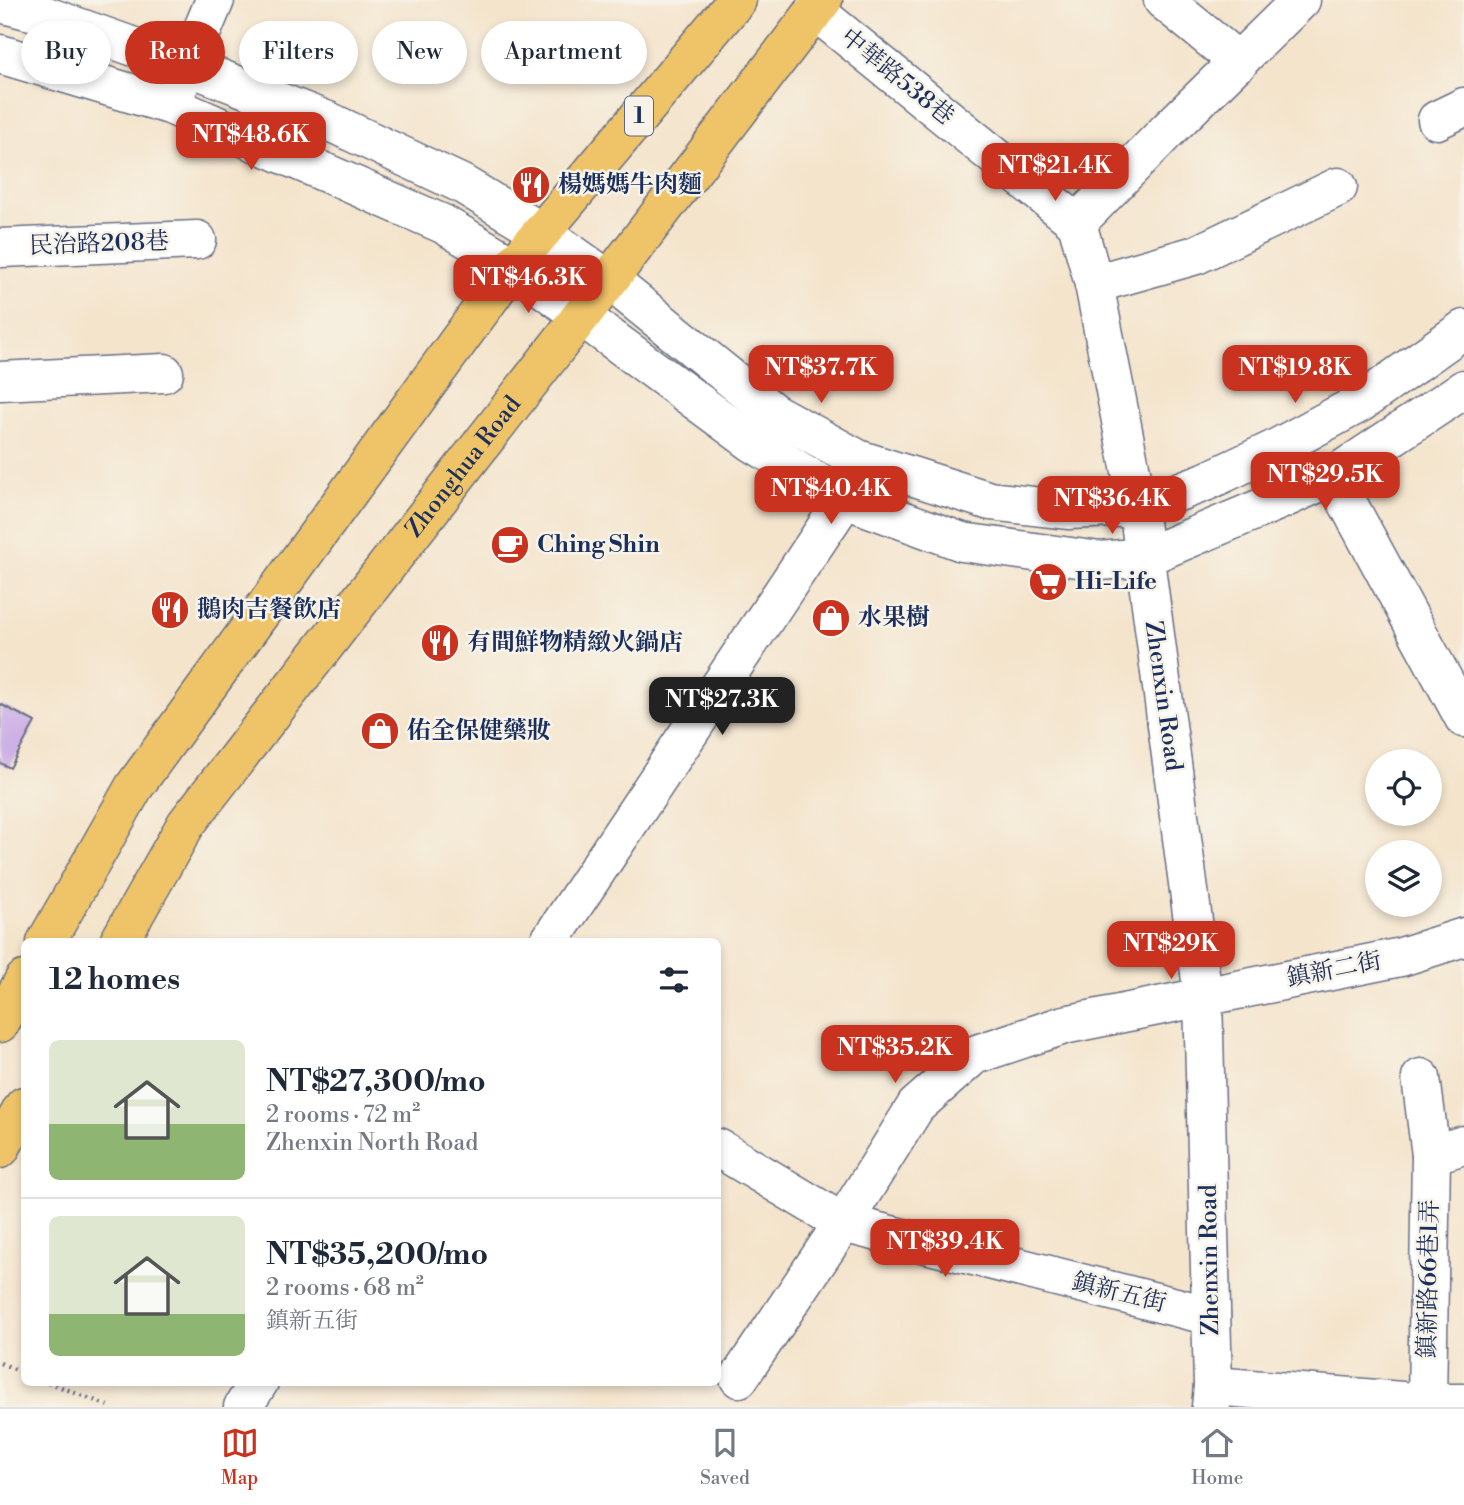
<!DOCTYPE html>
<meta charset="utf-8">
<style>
:root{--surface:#fff;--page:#f2f2f3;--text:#1f2937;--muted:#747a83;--line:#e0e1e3;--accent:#c8321e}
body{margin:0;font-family:"Libre Bodoni","Noto Serif TC",serif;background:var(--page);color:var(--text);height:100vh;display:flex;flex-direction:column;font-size:26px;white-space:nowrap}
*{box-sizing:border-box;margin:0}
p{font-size:23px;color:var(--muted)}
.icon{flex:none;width:38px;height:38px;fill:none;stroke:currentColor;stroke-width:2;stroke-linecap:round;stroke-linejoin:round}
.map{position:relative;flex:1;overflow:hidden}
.drawer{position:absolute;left:21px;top:938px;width:700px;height:448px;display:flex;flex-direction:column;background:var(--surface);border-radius:10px;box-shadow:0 4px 10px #0003}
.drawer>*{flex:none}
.guide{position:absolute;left:21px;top:21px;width:700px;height:63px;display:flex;gap:14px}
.buttons{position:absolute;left:1365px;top:749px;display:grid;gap:14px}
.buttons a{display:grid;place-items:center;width:77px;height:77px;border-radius:50%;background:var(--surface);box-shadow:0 4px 10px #0003;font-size:35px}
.price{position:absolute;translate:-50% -60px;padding:0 16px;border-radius:14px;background:var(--accent);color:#fff;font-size:23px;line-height:46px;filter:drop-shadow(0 2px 4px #0008)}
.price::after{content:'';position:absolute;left:50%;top:42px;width:21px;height:16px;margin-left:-10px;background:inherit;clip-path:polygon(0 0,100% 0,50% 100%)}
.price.on{background:#222;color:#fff}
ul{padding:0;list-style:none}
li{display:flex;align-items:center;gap:21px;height:175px;padding:0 28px}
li+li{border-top:2px solid var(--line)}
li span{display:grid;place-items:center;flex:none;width:196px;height:140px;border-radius:10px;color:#555}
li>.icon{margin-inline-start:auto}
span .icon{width:84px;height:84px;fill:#fffc;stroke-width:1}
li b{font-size:30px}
h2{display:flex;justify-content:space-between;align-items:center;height:84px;padding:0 28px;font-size:30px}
.pill{padding:0 24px;border-radius:32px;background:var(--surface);box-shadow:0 4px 10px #0003;font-size:24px;line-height:63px}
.pill.on{background:var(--accent);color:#fff}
.tabs{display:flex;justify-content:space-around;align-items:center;height:98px;border-top:2px solid var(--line);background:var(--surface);font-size:19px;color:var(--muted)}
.tabs a{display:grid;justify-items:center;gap:4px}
.tabs .on{color:var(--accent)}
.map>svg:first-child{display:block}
.building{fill:#c7a7e6}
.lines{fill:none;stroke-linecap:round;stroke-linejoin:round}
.minor-casing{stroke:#676e84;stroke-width:41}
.major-casing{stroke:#676e84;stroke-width:41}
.path{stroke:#676e84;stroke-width:4.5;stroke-dasharray:2 5;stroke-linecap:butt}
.minor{stroke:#fff;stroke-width:38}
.major{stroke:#efc469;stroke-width:38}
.labels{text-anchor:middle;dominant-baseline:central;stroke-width:5;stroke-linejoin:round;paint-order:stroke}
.shield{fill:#f7f3e8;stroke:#5d6a87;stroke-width:2}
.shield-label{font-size:23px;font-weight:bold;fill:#1b2f5e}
.street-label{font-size:24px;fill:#1b2f5e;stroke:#f7f3e8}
.poi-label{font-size:24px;font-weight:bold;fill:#1b2f5e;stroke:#f7f3e8;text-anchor:start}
</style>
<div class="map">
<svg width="1464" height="1407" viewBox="0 0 1464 1407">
<rect width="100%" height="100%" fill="#f7f3e8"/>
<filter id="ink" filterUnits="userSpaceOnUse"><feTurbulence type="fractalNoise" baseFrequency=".0143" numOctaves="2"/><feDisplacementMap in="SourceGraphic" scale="14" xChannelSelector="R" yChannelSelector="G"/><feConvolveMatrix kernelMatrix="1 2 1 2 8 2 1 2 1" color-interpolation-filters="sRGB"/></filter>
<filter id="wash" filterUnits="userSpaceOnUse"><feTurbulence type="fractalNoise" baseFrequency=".00686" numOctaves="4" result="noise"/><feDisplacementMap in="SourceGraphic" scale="28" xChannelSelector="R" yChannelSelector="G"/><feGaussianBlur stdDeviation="1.57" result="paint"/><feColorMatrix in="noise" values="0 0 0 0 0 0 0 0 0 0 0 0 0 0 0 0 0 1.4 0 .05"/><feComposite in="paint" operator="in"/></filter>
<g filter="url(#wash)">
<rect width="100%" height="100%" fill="#f4e4cc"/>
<g id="blocks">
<path class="building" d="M0,704L35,722L10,768L0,763Z"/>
</g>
</g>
<g filter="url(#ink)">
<use href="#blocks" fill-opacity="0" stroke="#676e84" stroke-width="2"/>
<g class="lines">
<g class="minor-casing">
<g id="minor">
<path d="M1163,0L1239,62"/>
<path d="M0,3L38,13L188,66L328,121L462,184L541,232L609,280L774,413L858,459L990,501L1068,510L1138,507L1205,482L1273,450L1360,403L1464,329"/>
<path d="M814,10L1077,223"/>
<path d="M0,54L170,105L443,224L513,266L752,442L845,499L962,542L1100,561L1145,557L1285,498L1333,476L1464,389"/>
<path d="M178,88L215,0"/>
<path d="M1437,120L1464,107"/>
<path d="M0,248L197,240"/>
<path d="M1094,284L1196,255L1338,187"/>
<path d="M0,381L164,373"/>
<path d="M1333,476L1464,718"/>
<path d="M549,942L845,499"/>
<path d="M1421,1078L1431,1155L1427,1403"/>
<path d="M718,1148L843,1223L1211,1316"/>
<path d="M1431,1155L1464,1145"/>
<path d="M739,1378L843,1223L916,1106L974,1055L1064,1025L1401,957L1464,937"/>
<path d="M1213,1386L1427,1403H1464"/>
<path d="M243,1407L259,1382"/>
<path d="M1211,1407L1213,1386L1203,996L1138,507L1094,284L1077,223L1166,132L1301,0"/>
</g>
</g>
<g class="major-casing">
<g id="major">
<path d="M46,942L134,787L513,266L737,0"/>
<path id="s1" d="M119,942L186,824L609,280L823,0"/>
<path d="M0,1023L24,980"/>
<path d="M0,1149L24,1106"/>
</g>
</g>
<g class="path">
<path d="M0,1363L24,1373"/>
<path d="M48,1382L111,1407"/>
</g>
<use href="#minor" class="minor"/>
<use href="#major" class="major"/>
</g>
</g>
<defs>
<g id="restaurant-disc" transform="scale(2.0125)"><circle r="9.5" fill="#c8321e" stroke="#f7f3e8"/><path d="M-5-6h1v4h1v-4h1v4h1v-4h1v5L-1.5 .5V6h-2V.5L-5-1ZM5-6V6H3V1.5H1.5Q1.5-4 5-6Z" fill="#fff"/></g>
<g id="cafe-disc" transform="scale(2.0125)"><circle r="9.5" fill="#c8321e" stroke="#f7f3e8"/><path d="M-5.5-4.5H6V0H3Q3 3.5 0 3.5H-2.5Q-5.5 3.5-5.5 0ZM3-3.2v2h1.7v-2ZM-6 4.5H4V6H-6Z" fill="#fff"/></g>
<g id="supermarket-disc" transform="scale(2.0125)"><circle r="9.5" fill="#c8321e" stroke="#f7f3e8"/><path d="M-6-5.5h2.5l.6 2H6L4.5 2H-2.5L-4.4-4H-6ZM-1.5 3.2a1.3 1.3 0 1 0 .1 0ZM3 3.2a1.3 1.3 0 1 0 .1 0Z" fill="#fff"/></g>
<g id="shop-disc" transform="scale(2.0125)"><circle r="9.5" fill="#c8321e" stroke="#f7f3e8"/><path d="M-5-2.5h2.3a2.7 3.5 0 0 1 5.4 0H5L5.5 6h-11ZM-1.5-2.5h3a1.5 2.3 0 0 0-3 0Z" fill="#fff"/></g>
</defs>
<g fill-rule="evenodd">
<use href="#restaurant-disc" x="531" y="185"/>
<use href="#cafe-disc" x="510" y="545"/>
<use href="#supermarket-disc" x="1048" y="582"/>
<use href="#restaurant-disc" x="170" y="610"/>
<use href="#shop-disc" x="831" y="618"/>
<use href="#restaurant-disc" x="440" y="643"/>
<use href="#shop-disc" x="380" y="731"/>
</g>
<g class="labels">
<rect class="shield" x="625" y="96.5" width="28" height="39" rx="5"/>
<g class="shield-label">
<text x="639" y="116">1</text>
</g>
<g class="street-label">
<text transform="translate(897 77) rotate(39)">中華路538巷</text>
<text transform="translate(99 244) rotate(-2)">民治路208巷</text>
<text stroke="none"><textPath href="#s1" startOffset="588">Zhonghua Road</textPath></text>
<text transform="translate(1163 696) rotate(82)">Zhenxin Road</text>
<text transform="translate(1334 970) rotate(-11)">鎮新二街</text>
<text transform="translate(1210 1260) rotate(-91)">Zhenxin Road</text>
<text transform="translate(1429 1279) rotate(-89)">鎮新路66巷1弄</text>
<text transform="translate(1119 1293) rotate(14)">鎮新五街</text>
</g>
<g class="poi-label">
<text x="558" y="185">楊媽媽牛肉麵</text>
<text x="537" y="545">Ching Shin</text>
<text x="1075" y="582">Hi-Life</text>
<text x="197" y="610">鵝肉吉餐飲店</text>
<text x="858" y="618">水果樹</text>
<text x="467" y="643">有間鮮物精緻火鍋店</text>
<text x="407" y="731">佑全保健藥妝</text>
</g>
</g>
</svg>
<div class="buttons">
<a><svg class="icon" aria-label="locate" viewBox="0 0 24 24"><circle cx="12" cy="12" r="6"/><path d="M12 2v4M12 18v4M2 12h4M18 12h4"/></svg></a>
<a><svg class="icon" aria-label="layers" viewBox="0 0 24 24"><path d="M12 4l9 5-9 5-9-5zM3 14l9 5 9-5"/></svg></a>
</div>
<b class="price" style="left:251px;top:172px">NT$48.6K</b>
<b class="price" style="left:1055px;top:203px">NT$21.4K</b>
<b class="price" style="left:528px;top:315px">NT$46.3K</b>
<b class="price" style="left:821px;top:405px">NT$37.7K</b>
<b class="price" style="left:1295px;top:405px">NT$19.8K</b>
<b class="price" style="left:1325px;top:512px">NT$29.5K</b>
<b class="price" style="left:831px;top:526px">NT$40.4K</b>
<b class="price" style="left:1112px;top:536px">NT$36.4K</b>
<b class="price on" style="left:722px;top:737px">NT$27.3K</b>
<b class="price" style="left:1171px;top:981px">NT$29K</b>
<b class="price" style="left:895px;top:1085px">NT$35.2K</b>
<b class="price" style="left:945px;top:1279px">NT$39.4K</b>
<div class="guide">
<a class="pill">Buy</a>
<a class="pill on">Rent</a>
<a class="pill">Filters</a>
<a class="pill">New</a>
<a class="pill">Apartment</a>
</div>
<section class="drawer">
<h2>12 homes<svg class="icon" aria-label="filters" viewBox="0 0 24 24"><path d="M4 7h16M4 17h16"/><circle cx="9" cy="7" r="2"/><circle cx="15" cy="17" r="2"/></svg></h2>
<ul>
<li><span style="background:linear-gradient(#dfe7d0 60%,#8fb573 0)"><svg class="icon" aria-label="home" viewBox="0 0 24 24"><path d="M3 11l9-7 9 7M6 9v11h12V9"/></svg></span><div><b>NT$27,300/mo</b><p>2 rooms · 72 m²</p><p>Zhenxin North Road</p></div></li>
<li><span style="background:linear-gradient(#dfe7d0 70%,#8fb573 0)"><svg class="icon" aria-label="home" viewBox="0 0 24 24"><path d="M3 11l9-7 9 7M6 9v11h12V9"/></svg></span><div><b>NT$35,200/mo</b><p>2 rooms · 68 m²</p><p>鎮新五街</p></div></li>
</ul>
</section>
</div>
<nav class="tabs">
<a class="on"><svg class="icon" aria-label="map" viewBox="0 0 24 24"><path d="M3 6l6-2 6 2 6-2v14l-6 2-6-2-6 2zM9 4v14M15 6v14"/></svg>Map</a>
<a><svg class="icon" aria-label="saved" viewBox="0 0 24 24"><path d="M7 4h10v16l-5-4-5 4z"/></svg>Saved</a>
<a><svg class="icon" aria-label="home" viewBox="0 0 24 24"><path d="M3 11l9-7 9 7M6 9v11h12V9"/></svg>Home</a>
</nav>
